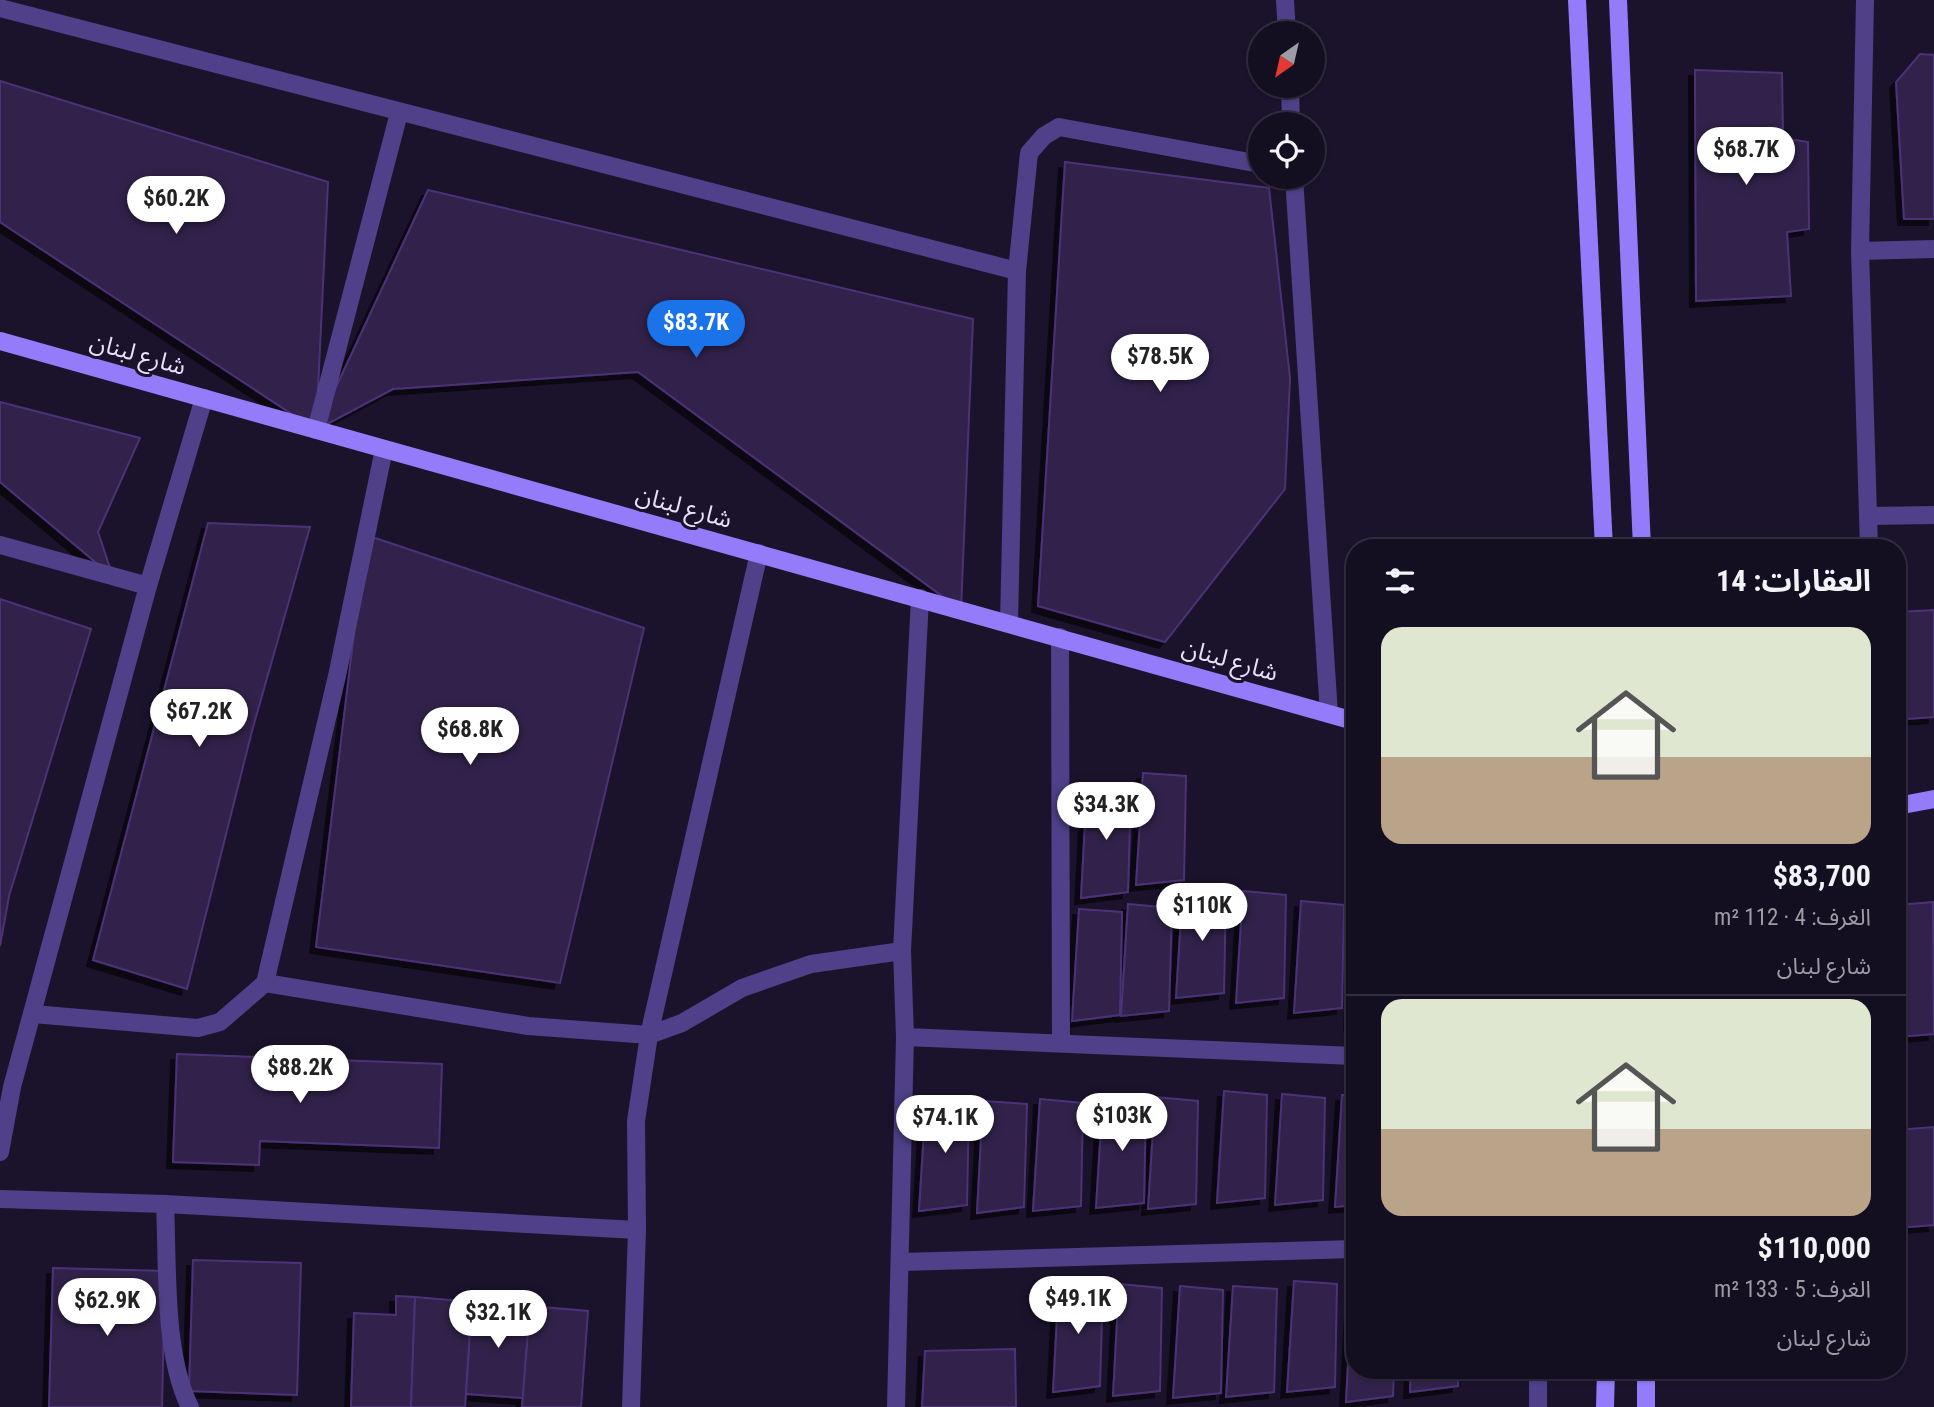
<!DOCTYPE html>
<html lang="ar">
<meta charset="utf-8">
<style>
:root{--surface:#140e21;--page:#211c2e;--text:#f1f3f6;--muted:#9d9ca5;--line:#332e3f;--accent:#1a73e8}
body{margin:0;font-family:"Roboto Condensed","Noto Sans Arabic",sans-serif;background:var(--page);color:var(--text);direction:rtl;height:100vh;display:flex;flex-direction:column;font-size:26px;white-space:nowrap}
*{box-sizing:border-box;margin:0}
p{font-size:23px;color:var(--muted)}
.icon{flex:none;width:38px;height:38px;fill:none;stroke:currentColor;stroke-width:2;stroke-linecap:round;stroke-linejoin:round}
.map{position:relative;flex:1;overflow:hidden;direction:ltr}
.panel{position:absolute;left:1346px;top:539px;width:560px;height:840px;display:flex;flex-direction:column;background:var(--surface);border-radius:28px;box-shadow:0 2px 5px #0004,0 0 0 2px var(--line);direction:rtl}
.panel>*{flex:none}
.needle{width:46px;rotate:214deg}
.tools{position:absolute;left:1248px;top:21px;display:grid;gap:14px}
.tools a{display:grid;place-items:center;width:77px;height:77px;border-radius:50%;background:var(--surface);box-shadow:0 2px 5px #0004,0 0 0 2px var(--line);font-size:35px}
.price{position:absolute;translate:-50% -60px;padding:0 16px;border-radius:24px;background:#fff;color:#222;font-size:23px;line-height:46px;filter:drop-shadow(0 2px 4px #0008)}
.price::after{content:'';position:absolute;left:50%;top:42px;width:21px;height:16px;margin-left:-10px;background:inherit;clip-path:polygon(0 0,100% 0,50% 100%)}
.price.current{background:var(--accent);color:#fff}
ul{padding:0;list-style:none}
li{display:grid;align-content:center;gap:14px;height:371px;padding:0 35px}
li+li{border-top:2px solid var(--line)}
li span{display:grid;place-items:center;height:217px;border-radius:21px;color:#555}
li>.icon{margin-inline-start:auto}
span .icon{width:126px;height:126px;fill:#fffc;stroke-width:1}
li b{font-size:30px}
h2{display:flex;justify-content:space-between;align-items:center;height:84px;padding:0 35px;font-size:30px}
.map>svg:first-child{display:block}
.building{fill:#30204c;stroke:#4c3377;stroke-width:2;filter:url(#shadow)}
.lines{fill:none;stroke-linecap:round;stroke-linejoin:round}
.street{stroke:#4f4089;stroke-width:18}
.secondary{stroke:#937bf9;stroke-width:18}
.labels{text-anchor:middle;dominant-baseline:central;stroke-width:6;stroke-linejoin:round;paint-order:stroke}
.street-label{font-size:24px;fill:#e8e0fe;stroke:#1b132c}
</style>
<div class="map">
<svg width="1934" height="1407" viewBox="0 0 1934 1407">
<defs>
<filter id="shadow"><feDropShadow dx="-6" dy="6" stdDeviation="0" flood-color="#0009"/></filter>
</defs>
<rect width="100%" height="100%" fill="#1b132c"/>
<g class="building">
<path d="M1920,54L1934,55V219H1904L1896,82Z"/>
<path d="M1695,70L1782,73L1783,138L1808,142L1809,229L1787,232L1791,296L1696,301Z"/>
<path d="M0,81L328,182L316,430L0,222Z"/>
<path d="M1065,162L1269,188L1290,378L1285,489L1165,642L1038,606Z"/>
<path d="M428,190L973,319L961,610L638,372L393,389L316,430Z"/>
<path d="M0,402L140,438L98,532L113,577L0,482Z"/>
<path d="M208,523L310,527L252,731L187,989L93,960Z"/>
<path d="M366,535L644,628L560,983L316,947Z"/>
<path d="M0,599L91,629L9,896L0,946Z"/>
<path d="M1934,610V717L1907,719L1899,612Z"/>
<path d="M1143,773L1186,776L1184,880L1136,885Z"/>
<path d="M1087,786L1131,789L1128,892L1081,898Z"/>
<path d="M1183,886L1226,890L1224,993L1176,998Z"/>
<path d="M1243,891L1286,895L1284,998L1236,1003Z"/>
<path d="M1301,901L1344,905L1342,1008L1294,1013Z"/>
<path d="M1933,902L1934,1034L1897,1037V905Z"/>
<path d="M1128,904L1172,908L1169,1011L1121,1016Z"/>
<path d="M1079,909L1122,912L1120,1015L1072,1021Z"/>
<path d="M1354,940V1025H1350Z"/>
<path d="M177,1054L442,1064L439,1148L260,1141L259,1165L173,1162Z"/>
<path d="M1224,1091L1267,1095L1265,1198L1217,1203Z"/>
<path d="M1282,1094L1325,1098L1323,1200L1275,1205Z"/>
<path d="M1342,1095L1354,1096V1205L1335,1207Z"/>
<path d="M1103,1096L1146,1100L1144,1203L1096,1208Z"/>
<path d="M1155,1097L1198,1101L1196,1204L1148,1209Z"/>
<path d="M926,1099L969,1102L967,1205L919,1211Z"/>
<path d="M1040,1099L1083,1103L1081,1206L1033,1211Z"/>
<path d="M983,1101L1027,1104L1024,1207L977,1213Z"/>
<path d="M1934,1127V1225L1897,1228V1130Z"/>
<path d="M193,1260L301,1263L297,1395L189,1391Z"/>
<path d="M53,1268L165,1271L162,1407H49Z"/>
<path d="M1059,1280L1103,1284L1100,1386L1053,1392Z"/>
<path d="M1294,1281L1337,1284L1335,1387L1287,1392Z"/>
<path d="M1119,1284L1162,1288L1160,1391L1113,1396Z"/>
<path d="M1180,1286L1223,1290L1221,1393L1173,1398Z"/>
<path d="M1233,1286L1277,1289L1274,1392L1226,1397Z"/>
<path d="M1352,1290L1354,1370H1394L1393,1396L1346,1402Z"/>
<path d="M396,1296L415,1297L411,1407H351L354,1313L396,1315Z"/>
<path d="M415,1297L472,1302L465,1407H411Z"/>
<path d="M472,1302L530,1306L523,1398L466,1394Z"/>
<path d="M530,1306L588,1311L581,1407H522Z"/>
<path d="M1015,1349L1016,1407H922L925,1351Z"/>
<path d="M1411,1370H1458V1386L1410,1392Z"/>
</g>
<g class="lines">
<g class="street">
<path d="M1285,0L1287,33"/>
<path d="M1865,0L1860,251L1869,548"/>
<path d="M0,8L1017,271"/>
<path d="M1290,86L1291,124"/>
<path d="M1294,177L1329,714"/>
<path d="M1860,251L1934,249"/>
<path d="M316,430L399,113"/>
<path d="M1868,516L1934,515"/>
<path d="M0,545L148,586"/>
<path d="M1009,623L1017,271L1029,153L1044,136L1059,127L1260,164"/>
<path d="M1060,637L1061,1042"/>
<path d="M265,983L528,1026L649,1035L682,1023L742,988L811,964L902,951"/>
<path d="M33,1014L198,1028L220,1022L265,983L337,676L384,449"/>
<path d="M905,1037L1354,1056"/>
<path d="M0,1152L12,1087L148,586L204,398"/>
<path d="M0,1199L165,1204L637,1230"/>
<path d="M165,1204C168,1265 163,1354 190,1407"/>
<path d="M901,1262L1354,1249"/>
<path d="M1538,1370V1407"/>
<path d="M631,1407L637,1230L636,1121L649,1035L759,553"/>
<path d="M896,1407L905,1037L902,951L920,598"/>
</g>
<g class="secondary">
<path d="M1577,0L1604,548"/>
<path d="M1618,0L1642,548"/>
<path d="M0,341L1354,721"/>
<path d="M1897,806L1934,799"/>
<path d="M1605,1407L1606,1370"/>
<path d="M1646,1407V1370"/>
</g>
</g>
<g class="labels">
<g class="street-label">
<text transform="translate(138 354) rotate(16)">شارع لبنان</text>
<text transform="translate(684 507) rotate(16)">شارع لبنان</text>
<text transform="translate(1230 660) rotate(16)">شارع لبنان</text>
</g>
</g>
</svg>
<div class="tools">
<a><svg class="needle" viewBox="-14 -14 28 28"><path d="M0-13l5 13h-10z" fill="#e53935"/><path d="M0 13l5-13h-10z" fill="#9d9ca5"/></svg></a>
<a><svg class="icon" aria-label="locate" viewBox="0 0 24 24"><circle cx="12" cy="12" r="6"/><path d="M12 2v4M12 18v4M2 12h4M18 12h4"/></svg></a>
</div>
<b class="price" style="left:1746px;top:187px">$68.7K</b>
<b class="price" style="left:176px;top:236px">$60.2K</b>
<b class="price current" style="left:696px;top:360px">$83.7K</b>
<b class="price" style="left:1160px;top:394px">$78.5K</b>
<b class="price" style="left:199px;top:749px">$67.2K</b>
<b class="price" style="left:470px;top:767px">$68.8K</b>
<b class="price" style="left:1106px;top:842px">$34.3K</b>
<b class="price" style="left:1202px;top:943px">$110K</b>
<b class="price" style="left:300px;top:1105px">$88.2K</b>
<b class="price" style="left:1122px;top:1153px">$103K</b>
<b class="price" style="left:945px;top:1155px">$74.1K</b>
<b class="price" style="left:1078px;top:1336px">$49.1K</b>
<b class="price" style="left:107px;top:1338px">$62.9K</b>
<b class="price" style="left:498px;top:1350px">$32.1K</b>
<section class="panel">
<h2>العقارات: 14<svg class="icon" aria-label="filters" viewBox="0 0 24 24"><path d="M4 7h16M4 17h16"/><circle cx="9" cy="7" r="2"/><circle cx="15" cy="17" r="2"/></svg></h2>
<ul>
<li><span style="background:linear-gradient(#dfe7d0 60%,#b9a48a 0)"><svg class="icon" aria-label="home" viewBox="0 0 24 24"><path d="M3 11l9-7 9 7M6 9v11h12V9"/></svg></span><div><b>$83,700</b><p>الغرف: 4 · 112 m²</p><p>شارع لبنان</p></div></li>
<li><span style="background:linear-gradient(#dfe7d0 60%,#b9a48a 0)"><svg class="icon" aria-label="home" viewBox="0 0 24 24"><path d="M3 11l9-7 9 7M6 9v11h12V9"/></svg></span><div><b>$110,000</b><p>الغرف: 5 · 133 m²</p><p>شارع لبنان</p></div></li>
</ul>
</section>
</div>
